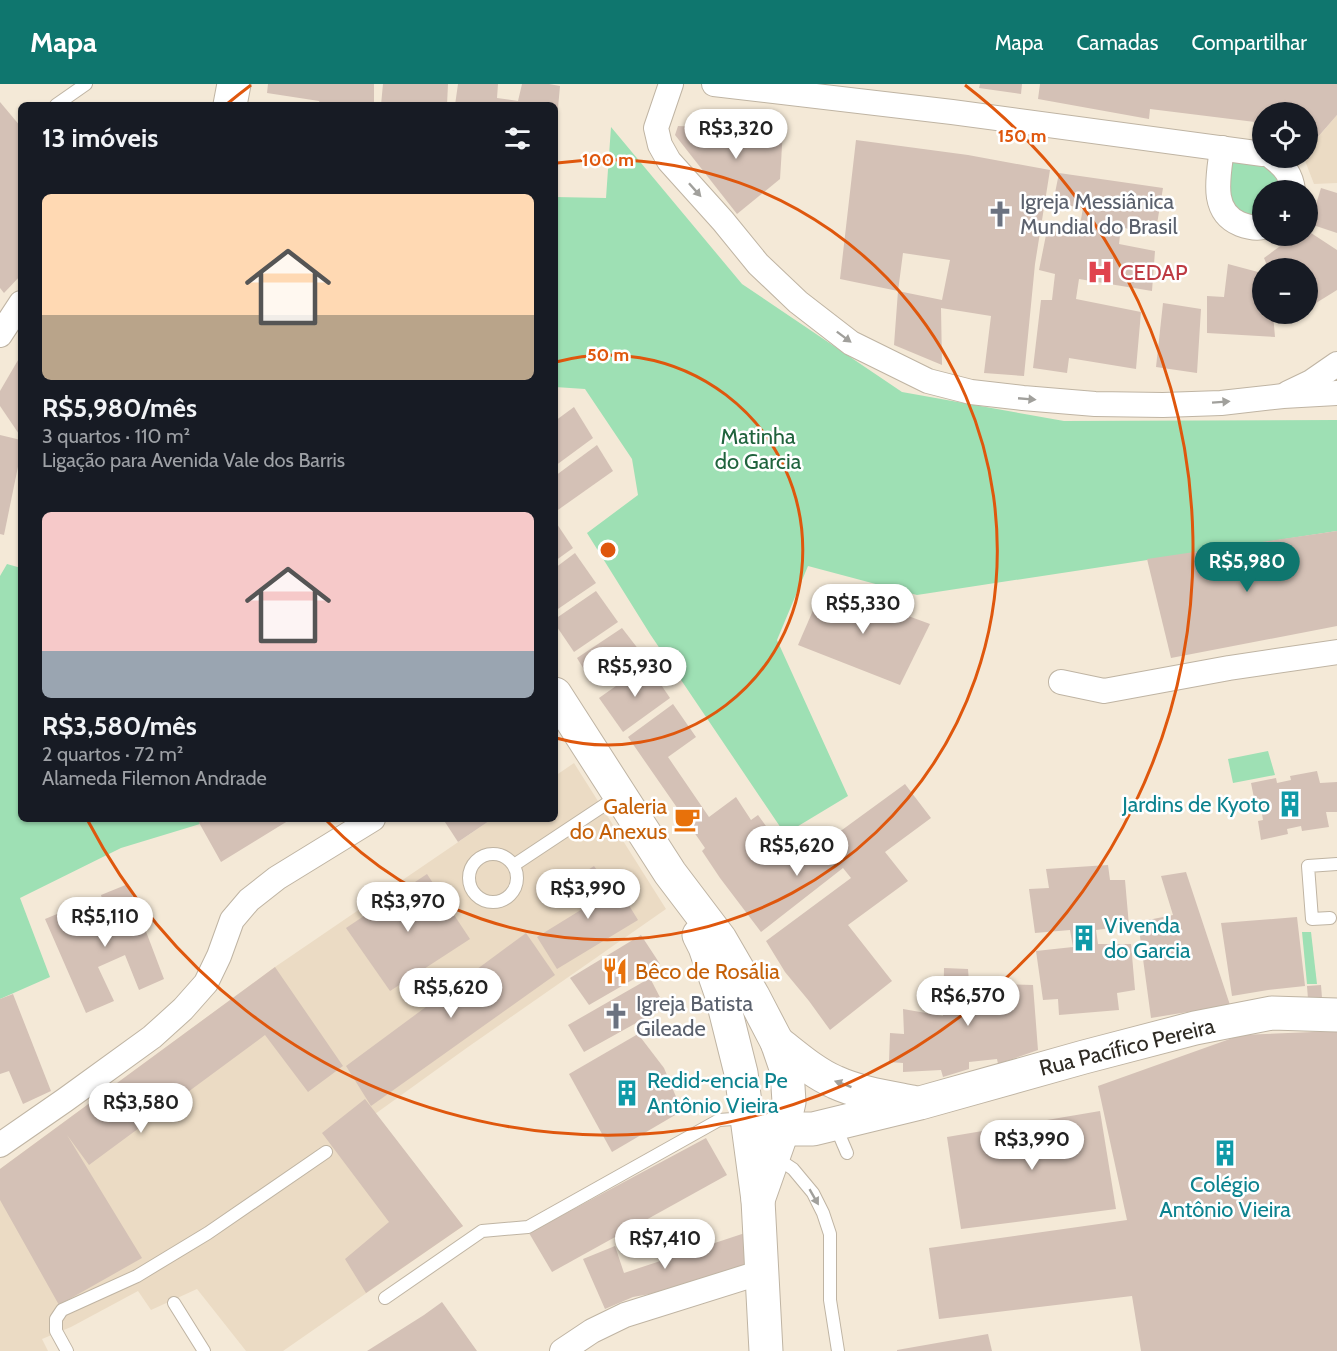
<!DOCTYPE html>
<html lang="pt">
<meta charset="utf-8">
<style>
:root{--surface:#171b24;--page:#20242c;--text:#f1f3f6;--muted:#9ea1a6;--accent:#0f766e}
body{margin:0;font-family:Cabin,sans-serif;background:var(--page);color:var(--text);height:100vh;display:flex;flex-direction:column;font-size:22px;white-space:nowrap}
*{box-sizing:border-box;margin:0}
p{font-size:20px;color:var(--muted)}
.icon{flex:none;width:33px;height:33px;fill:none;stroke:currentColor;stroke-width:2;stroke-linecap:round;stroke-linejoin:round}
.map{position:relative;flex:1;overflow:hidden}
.sheet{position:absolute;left:18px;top:18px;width:540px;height:720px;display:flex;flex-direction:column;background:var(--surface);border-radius:9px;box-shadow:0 2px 4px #0004}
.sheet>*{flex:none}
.fabs{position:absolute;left:1252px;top:18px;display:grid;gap:12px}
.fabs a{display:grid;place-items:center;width:66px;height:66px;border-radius:50%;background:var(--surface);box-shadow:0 2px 4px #0004;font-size:30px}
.price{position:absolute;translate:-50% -51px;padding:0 14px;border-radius:21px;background:#fff;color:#222;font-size:20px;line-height:39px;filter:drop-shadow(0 2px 3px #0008)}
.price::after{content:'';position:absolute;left:50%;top:36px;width:18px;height:14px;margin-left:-9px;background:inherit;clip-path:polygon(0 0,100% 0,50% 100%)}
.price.selected{background:var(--accent);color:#fff}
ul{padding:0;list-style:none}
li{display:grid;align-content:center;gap:12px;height:318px;padding:0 24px}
li span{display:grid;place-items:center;height:186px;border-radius:9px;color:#555}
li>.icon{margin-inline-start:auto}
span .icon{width:108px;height:108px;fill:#fffc;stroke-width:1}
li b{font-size:26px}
h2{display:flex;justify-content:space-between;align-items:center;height:72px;padding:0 24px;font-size:26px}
header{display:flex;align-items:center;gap:36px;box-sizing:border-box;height:84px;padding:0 30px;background:var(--accent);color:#fff}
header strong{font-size:28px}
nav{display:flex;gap:33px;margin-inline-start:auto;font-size:21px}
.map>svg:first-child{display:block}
.built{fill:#ebdbc4}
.green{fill:#9ee0b4}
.building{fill:#d4c1b6}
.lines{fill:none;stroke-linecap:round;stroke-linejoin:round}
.lane-casing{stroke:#bfb4a3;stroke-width:14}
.street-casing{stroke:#bfb4a3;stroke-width:26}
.secondary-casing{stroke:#bfb4a3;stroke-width:35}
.lane{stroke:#fff;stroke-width:12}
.street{stroke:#fff;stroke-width:24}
.secondary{stroke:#fff;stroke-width:33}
.oneway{fill:#a1a09c}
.ring{fill:none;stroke:#df570d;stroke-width:3}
.labels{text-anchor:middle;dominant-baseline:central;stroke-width:5;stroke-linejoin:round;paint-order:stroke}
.worship-label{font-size:22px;fill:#5b616d;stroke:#fff;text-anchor:start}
.health-label{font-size:22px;fill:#be3a42;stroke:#fff;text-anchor:start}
.park-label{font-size:22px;fill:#20633d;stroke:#fff}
.culture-label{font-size:22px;fill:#0d838f;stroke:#fff;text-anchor:start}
.food-label{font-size:22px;fill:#c56008;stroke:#fff;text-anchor:end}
.street-label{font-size:22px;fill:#2f2b24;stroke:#fff}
.centre{fill:#df570d;stroke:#fff;stroke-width:3}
.ring-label{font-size:18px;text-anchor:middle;font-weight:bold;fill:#df570d;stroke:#fff;stroke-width:5;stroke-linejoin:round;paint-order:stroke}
</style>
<header>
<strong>Mapa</strong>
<nav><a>Mapa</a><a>Camadas</a><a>Compartilhar</a></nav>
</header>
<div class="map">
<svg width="1337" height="1267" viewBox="0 0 1337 1267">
<rect width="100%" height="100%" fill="#f4e9d7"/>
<g class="built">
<path d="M1337,31V99L1314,100L1304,74H1308V65Z"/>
<path d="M574,679L666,825L468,963L375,1030L463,1142L283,1267H246L197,1205L151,1226L138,1207L71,1243L42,1255L48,1267H0V1085L275,883L492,735H555V692Z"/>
</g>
<g class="green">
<path d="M611,43L742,200L902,308L1064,337L1337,336V447L917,511L808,482L777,556L848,712L785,750L650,550L587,449L638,411L632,375L585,305L555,303V113L606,114Z"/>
<path d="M1232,75L1270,82L1282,96L1283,106H1263V133L1255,134L1234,126L1227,112Z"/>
<path d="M7,480L21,484V735H197L200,740L121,764L20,814L50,893L0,915V492Z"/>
<path d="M1268,667L1275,691L1233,699L1228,675Z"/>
<path d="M1302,848H1311L1317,900H1307Z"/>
</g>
<g class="building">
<path d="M268,0H374V21H321L319,17L267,9Z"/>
<path d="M383,0H448L447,21H381Z"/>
<path d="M458,0H498L497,14L518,17L522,0H549L560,2L557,35H555V21H455Z"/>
<path d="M980,0H1022L1021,10L979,4Z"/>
<path d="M1040,0H1337V31L1317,54L1308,49V28H1263V39L1150,25L1149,35L1038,15Z"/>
<path d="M0,18L21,43V191L4,209L0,204Z"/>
<path d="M678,42L783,46L780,95L737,130L675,51Z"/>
<path d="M856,56L968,71L1050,86L1035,180L1024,292L984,289L991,232L941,224L942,281L894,261L898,207L942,216L950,176L903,169L898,207L840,195Z"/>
<path d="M1059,89L1163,104L1155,152L1121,143L1119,160L1155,167L1152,207L1079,195L1076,215L1141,228L1136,285L1069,274L1067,289L1033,284L1041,216H1052L1055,190L1039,186L1047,146L1078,152L1083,124L1053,119Z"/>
<path d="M1321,104L1337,109V149L1310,140Z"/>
<path d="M1308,147L1337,166V206L1308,224V184H1268L1264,174L1294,152H1308Z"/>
<path d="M1228,180L1258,188L1255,216L1263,219V230H1273L1275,253L1207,249V212L1224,213Z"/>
<path d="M1163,219L1201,225L1197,289L1156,283Z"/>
<path d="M1281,230H1300L1284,239Z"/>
<path d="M21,271V353L0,322V307Z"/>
<path d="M574,323L593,354L555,382V337Z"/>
<path d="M0,351L21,356V368L4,451L0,450Z"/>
<path d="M597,361L613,387L555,428V392Z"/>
<path d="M555,437L573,464L555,477Z"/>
<path d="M1337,447V542L1171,574L1147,475Z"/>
<path d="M575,469L596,499L555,527V484Z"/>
<path d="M824,501L930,540L900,601L798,561Z"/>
<path d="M596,507L618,538L574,568L555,540V535Z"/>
<path d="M622,544L639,566L591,597L577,574Z"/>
<path d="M647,580L670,614L623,648L599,614Z"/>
<path d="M673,620L696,653L668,673L709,733L736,713L751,736L758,731L794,781L905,700L931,734L885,768L908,797L848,841L892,897L830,946L809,917L785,888L766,857L851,794L843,784L761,848L720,794L702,767L705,764L628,653Z"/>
<path d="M1317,687L1320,699L1337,698V728H1326L1329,743L1302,747L1301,742L1287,745L1288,750L1261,756L1258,737L1263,736L1260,718L1255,719L1251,699L1276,694L1277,699L1291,696L1290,692Z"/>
<path d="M197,735H207L202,739L209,735H291L221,778Z"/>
<path d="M443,735H492L458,758Z"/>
<path d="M1108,781L1110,796H1125L1129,842L1096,846L1098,860H1131L1135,906L1117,909L1119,926L1059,931L1058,915L1043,916L1036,867L1073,863L1070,846L1035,849L1029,805L1049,804L1046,785Z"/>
<path d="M594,782L611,806L617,802L638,836L557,885L537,853L584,824L568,799Z"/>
<path d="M1186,788L1230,921L1151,934L1138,838L1173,831L1161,792Z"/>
<path d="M427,790L470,855L390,907L346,844Z"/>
<path d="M128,800L164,895L139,906L125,871L98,883L114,917L86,929L45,835L74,823L85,851L109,841L101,811Z"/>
<path d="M1297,833L1305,902L1268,906L1232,912L1221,839Z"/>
<path d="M526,849L555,891L371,1022L346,982Z"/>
<path d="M641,851L660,880L589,921L570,894Z"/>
<path d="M275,883L343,982L308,1008L265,951L89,1081L67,1051L142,1174L59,1221L0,1116V1085Z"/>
<path d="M944,884L968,885L969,898L995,900L1033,901L1038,966L998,980L997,975L969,978V985L943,993L941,986L903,988V979L889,978L890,949L904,950L903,925L943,932Z"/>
<path d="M650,894L665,923L584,968L568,941Z"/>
<path d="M1321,901L1322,914L1308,915L1307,902Z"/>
<path d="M13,910L51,1007L23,1020L9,987L0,990V915Z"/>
<path d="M1337,947V1267H1141L1132,1212L939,1235L929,1164L1127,1136L1098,1002L1241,951Z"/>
<path d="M638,950L664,984L682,1027L612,1068L569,990Z"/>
<path d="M365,1015L463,1142L366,1209L345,1175L389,1138L322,1049Z"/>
<path d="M1100,1027L1116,1125L961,1145L947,1053Z"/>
<path d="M706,1054L727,1091L552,1188L529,1149Z"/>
<path d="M748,1148L750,1181L661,1208L633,1213L605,1225L583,1175L615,1162L624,1189Z"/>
<path d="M442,1218L477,1267H367L424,1231Z"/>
<path d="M988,1250L992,1267H897V1266Z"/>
</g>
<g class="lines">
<g class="lane-casing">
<g id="lane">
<path d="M56,21L86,0"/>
<circle cx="493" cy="794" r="24"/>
<path d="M514,781L618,712"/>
<path d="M1330,834L1312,835L1308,782L1337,780"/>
<path d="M835,1041L847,1069"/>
<path d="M775,1073L793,1085L813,1109L823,1129L830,1150V1216L838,1267"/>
<path d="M385,1214L482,1147L528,1143L719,1036L746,1034"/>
<path d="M174,1219L204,1267"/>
<path d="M67,1267L56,1247V1235L62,1226L137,1192L208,1149L326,1068"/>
</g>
</g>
<g class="street-casing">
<g id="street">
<path d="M671,0L656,44L660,61L669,77L723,137L758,180L798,218L851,259L928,297L971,308L1023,314L1095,320L1163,321L1221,319L1283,312L1337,309"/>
<path d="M714,0L952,28L1263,70"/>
<path d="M1222,64C1219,91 1209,127 1240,140C1248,143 1255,145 1263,143"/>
<path d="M1273,74C1285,83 1291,91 1293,106"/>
<path d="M0,251L21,219"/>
<path d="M1288,309L1311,298L1337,280"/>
<path d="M1061,598L1104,607L1229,584L1337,568"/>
<path d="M0,1061L65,1016L152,953L183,925L206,899L219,872L232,836L249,816L277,794L373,735"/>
<path d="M562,1267L592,1247L625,1231L762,1188"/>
</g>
</g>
<g class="secondary-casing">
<g id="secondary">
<path d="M230,21L234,0"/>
<path d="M555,610L670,789L720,855L753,912L777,958L787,987L789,1018L783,1045L758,1116"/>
<path d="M699,851L705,863L721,909L741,989L758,1116L766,1267"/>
<path d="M777,958C795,972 814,989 835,998C859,1009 886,1013 912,1018"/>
<path d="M747,1034L783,1045H813L920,1019L1084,973L1195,944L1272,929L1337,931"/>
</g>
</g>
<use href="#lane" class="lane"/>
<use href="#street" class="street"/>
<use href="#secondary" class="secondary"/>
</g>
<defs><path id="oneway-solid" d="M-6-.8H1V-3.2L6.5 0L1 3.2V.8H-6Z" transform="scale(1.5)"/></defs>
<g class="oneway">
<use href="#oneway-solid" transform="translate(695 106) rotate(48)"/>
<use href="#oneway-solid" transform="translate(844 253) rotate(37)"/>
<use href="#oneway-solid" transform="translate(1027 315) rotate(5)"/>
<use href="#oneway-solid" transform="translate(1221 318) rotate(-4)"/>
<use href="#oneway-solid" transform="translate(843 1000) rotate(-160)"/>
<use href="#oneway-solid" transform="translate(814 1113) rotate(60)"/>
</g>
<g class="ring">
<path d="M556 278A195 195 0 1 1 556 654"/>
<path d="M557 79A390 390 0 1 1 327 737"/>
<path d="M227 20A586 586 0 0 1 251 1M965 1A586 586 0 1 1 88 737"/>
</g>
<defs>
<g id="church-bare" transform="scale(2.07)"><path d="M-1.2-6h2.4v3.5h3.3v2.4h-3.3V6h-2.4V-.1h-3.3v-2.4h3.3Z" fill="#6b7280" stroke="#fff" stroke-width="2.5" paint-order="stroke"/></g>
<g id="hospital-bare" transform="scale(2.07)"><path d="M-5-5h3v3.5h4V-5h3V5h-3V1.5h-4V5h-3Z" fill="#e0444e" stroke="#fff" stroke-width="2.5" paint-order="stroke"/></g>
<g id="building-bare" transform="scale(2.07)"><path d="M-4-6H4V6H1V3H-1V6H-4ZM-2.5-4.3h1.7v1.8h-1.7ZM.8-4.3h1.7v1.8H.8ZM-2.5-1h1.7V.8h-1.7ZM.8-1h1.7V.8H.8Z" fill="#0f9aa8" stroke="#fff" stroke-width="2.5" paint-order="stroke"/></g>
<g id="cafe-bare" transform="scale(2.07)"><path d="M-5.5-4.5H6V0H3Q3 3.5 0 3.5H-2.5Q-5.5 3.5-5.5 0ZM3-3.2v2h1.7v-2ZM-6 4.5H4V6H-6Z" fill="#e8710a" stroke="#fff" stroke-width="2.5" paint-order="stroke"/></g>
<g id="restaurant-bare" transform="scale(2.07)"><path d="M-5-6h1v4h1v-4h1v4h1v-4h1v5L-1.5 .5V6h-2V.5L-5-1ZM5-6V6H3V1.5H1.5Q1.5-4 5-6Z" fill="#e8710a" stroke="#fff" stroke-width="2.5" paint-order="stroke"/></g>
</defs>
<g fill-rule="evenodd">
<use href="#church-bare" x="1000" y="130"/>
<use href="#hospital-bare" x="1100" y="188"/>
<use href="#building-bare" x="1290" y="720"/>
<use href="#cafe-bare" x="687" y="735"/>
<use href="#building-bare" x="1084" y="854"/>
<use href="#restaurant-bare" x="615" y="887"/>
<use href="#church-bare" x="616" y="932"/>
<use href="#building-bare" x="627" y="1009"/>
<use href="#building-bare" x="1225" y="1069"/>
</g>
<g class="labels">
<g class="worship-label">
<text x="1020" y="117">Igreja Messiânica<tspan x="1020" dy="25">Mundial do Brasil</tspan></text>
<text x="636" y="919">Igreja Batista<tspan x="636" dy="25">Gileade</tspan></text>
</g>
<g class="health-label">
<text x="1120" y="188">CEDAP</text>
</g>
<g class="park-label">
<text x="758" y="352">Matinha<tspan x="758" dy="25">do Garcia</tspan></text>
</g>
<g class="culture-label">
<text x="1270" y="720" text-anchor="end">Jardins de Kyoto</text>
<text x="1104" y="841">Vivenda<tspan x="1104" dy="25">do Garcia</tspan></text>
<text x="647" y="996">Redid~encia Pe<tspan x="647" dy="25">Antônio Vieira</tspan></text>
<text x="1225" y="1100" text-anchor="middle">Colégio<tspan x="1225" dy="25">Antônio Vieira</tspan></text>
</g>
<g class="food-label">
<text x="667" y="722">Galeria<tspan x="667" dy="25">do Anexus</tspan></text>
<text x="635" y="887" text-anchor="start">Bêco de Rosália</text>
</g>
<g class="street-label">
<text transform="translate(1127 963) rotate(-14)">Rua Pacífico Pereira</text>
</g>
</g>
<circle cx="608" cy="466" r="9" class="centre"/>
<g class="ring-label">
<text x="1022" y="58">150 m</text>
<text x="608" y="82">100 m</text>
<text x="608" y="277">50 m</text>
</g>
</svg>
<div class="fabs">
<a><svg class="icon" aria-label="locate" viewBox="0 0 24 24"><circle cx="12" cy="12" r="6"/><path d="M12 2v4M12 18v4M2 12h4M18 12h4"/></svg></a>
<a>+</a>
<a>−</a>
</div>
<b class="price" style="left:736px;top:76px">R$3,320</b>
<b class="price selected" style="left:1247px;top:509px">R$5,980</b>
<b class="price" style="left:863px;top:551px">R$5,330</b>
<b class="price" style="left:635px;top:614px">R$5,930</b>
<b class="price" style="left:797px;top:793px">R$5,620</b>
<b class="price" style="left:588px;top:836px">R$3,990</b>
<b class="price" style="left:408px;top:849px">R$3,970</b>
<b class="price" style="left:105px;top:864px">R$5,110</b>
<b class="price" style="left:451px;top:935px">R$5,620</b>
<b class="price" style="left:968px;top:943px">R$6,570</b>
<b class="price" style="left:141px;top:1050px">R$3,580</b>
<b class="price" style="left:1032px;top:1087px">R$3,990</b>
<b class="price" style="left:665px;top:1186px">R$7,410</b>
<section class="sheet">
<h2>13 imóveis<svg class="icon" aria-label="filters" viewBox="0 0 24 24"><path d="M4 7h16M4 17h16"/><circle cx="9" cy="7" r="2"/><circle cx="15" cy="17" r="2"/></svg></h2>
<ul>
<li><span style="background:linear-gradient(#ffd9b3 65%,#b9a48a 0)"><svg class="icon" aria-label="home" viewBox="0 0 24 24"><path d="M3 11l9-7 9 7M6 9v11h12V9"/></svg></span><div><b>R$5,980/mês</b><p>3 quartos · 110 m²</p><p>Ligação para Avenida Vale dos Barris</p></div></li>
<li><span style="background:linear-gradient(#f6c9c9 75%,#9aa5b1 0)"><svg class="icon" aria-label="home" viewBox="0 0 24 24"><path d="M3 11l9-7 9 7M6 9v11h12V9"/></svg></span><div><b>R$3,580/mês</b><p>2 quartos · 72 m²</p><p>Alameda Filemon Andrade</p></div></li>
</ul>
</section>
</div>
